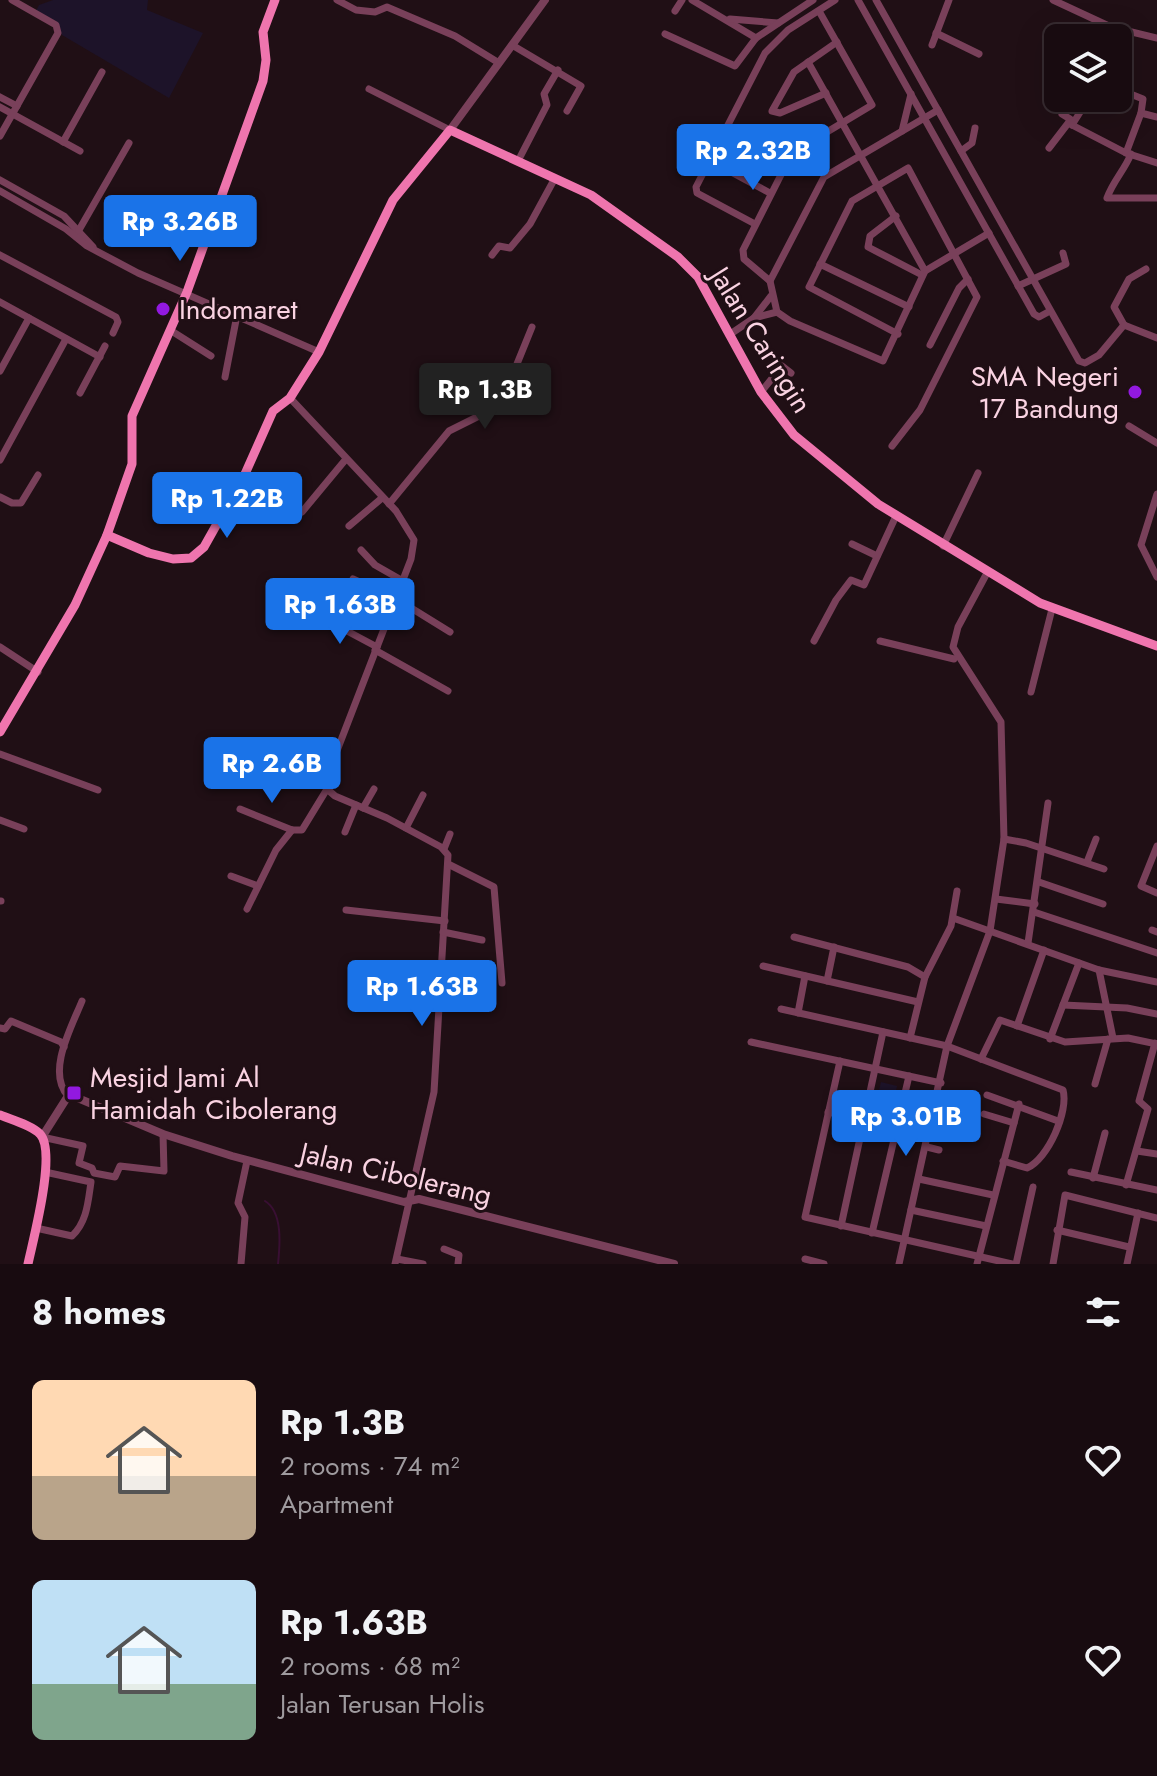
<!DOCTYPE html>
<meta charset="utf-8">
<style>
:root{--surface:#180b10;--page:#25191e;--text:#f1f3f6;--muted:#9f9b9f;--line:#362b30;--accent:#1a73e8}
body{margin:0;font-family:Jost,sans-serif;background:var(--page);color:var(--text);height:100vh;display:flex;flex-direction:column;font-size:30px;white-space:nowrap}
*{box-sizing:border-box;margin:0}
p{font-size:26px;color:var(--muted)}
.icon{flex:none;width:44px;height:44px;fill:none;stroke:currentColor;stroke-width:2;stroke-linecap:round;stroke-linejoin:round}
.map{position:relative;height:1264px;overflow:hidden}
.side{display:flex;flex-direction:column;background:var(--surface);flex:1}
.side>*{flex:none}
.controls{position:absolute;left:1044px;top:24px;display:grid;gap:16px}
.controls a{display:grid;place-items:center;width:88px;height:88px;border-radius:12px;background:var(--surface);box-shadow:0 8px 32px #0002,0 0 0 2px var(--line);font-size:40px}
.price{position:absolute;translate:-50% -68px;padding:0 18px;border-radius:8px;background:var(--accent);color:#fff;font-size:26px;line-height:52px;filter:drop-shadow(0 2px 4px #0008)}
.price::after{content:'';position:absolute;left:50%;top:48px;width:24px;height:18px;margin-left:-12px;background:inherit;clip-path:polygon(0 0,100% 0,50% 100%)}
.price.active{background:#222;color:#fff}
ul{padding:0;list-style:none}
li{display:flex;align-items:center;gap:24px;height:200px;padding:0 32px}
li span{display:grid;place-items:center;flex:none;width:224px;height:160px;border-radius:12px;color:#555}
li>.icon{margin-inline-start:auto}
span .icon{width:96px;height:96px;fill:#fffc;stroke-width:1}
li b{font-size:34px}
h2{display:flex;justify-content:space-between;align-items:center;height:96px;padding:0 32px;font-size:34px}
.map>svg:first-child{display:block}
.green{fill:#1d1329}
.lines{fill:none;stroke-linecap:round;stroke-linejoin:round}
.stream{stroke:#390f33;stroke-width:2}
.minor{stroke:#79405a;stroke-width:7}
.tertiary{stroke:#79405a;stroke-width:8}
.secondary{stroke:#ef75ae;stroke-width:9}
.poi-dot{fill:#9219e0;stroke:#200f15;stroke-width:3}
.labels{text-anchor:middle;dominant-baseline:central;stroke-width:6;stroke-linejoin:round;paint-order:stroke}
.poi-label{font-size:28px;fill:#fad3e2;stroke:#200f15;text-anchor:start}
.street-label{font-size:28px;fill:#fad3e2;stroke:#200f15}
</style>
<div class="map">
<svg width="1157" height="1264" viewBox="0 0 1157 1264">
<rect width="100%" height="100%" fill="#200f15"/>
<g class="green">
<path d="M53,0H148L147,10L203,33L169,98L62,35L56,22L36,11L39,5Z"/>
<path d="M881,1082L897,1086L891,1115L874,1111Z"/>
</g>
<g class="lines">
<path class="stream" d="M265,1201C283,1212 280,1245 278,1264"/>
<g class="minor">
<path d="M337,0L356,10L375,12L387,7L455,36L499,63"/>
<path d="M692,0L756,38"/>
<path d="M858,0L1034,314L1039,317L1050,311"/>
<path d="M876,0L1079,361L1085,363L1099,355L1124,325"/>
<path d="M1053,0L1111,27L1157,38"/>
<path d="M675,11L682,0"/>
<path d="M730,19L778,23"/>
<path d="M936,33L979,54"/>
<path d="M665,34L735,66L756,38L813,0"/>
<path d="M1107,38L1111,27"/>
<path d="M512,45L581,86L567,111"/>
<path d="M932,45L949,0"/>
<path d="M808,62L925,271"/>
<path d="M369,89L450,130"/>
<path d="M1118,89L1143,99L1141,113L1157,117"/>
<path d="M826,93L780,113L772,111L794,72L837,42"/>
<path d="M0,97L17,106"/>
<path d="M0,107L80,151"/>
<path d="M938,110L824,177L770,281L777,312L790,321L883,361L925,271L989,233"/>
<path d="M1062,114L1070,119L1069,122"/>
<path d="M1072,125L1126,153L1157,163"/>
<path d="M724,130L788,161"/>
<path d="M902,131L911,94"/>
<path d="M0,136L58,33L56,25L12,0"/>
<path d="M63,142L102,72"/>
<path d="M1049,148L1069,122L1072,125L1089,98"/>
<path d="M961,151L972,143L975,128"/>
<path d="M1126,153L1141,113"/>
<path d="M1131,154C1124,171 1113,181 1107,198H1157"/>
<path d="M709,160L770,193"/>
<path d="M518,161L547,105L544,94L558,70"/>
<path d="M0,180L64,216L93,247"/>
<path d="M0,191L66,229L87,246L138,273L319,352"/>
<path d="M896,216L870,236L868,247L922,275"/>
<path d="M755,224L697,193L696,187L765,53L788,30L835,0"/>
<path d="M79,230L129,143"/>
<path d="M0,255L116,317L118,322L113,333"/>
<path d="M492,255L499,246L510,248L530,224L555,178"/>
<path d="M820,264L909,307"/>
<path d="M770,281L744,259L743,250L792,153L872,105L819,11"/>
<path d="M1018,286L1066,264L1063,253"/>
<path d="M0,302L100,357"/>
<path d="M754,318L771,296"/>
<path d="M1124,325L1114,307L1129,279L1146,269"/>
<path d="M1124,325L1157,338"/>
<path d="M170,330L211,356"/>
<path d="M729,335L754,318L777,312"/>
<path d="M930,345L959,288L968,279"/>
<path d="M0,371L29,318"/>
<path d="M225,377L237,315"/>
<path d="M761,392L782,366L791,373"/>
<path d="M80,393L105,346"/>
<path d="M290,398L396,511L414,540L411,559L328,774L327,789"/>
<path d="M1129,426L1157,443"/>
<path d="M892,446L920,410L977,297L908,168L852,201L809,287L898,334"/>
<path d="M0,460L66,339"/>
<path d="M1157,494L1141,545L1157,577"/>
<path d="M0,497L12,503H21L38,475"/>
<path d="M389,504L449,431L477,417L504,396L532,327"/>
<path d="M302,512L346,459"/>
<path d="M349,526L382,498"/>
<path d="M852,544L877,556"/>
<path d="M943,546L978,473"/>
<path d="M361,550L375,565L403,581"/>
<path d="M353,579L395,598L450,632"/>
<path d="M319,616L377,647"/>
<path d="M814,641L836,600L851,580L864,585L896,516"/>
<path d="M880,641L954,659"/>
<path d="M0,647L38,672"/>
<path d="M375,650L448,691"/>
<path d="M1031,692L1052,609"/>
<path d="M0,754L98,790"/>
<path d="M327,789L335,796L387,818L441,847L448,855L434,1092L395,1264"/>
<path d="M363,808L374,789"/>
<path d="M240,809L292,830H302L327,789"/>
<path d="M0,820L24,829"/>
<path d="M406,828L423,795"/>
<path d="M345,832L356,805"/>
<path d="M1004,839L1026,843L1104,869"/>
<path d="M1157,846L1141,886L1157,893"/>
<path d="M444,849L450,834"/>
<path d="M1087,862L1096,839"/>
<path d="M448,864L494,887L502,983"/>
<path d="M231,876L258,886"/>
<path d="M1039,882L1103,904"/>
<path d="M996,899L1035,904"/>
<path d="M0,901H1"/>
<path d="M247,909L276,850L292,830"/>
<path d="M346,910L445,921"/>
<path d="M1034,912L1157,953"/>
<path d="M953,918L1099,970L1157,982"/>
<path d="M1152,930L1157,932"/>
<path d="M443,932L482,940"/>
<path d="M794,937L908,967L925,977"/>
<path d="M1028,943L1048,803"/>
<path d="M763,966L918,1002"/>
<path d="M1099,970L1113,1038"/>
<path d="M827,981L834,947"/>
<path d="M1063,1005L1127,1008L1157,1014"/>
<path d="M781,1009L947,1046L1063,1090C1069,1111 1048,1159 1027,1168L1003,1161"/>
<path d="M798,1013L805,976"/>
<path d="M1017,1026L1044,950"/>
<path d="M0,1028L5,1029L11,1021L61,1042L64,1047"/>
<path d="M910,1038L925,977L951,926L957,891"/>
<path d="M1050,1039L1079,963"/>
<path d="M751,1042L941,1083"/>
<path d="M981,1059L1000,1020L1065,1042L1128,1038L1157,1044"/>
<path d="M840,1061L805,1217L1012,1264"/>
<path d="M1095,1084L1108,1039"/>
<path d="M987,1095L1058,1121"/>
<path d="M68,1096C46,1072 72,1026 82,1001"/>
<path d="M828,1112L897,1127"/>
<path d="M984,1114L1014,1123"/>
<path d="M42,1137L83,1146L79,1163L92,1168L94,1173L115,1177L120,1166L164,1171L163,1134"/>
<path d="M927,1147L939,1150"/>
<path d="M1137,1151L1157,1154"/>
<path d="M1071,1172L1157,1190"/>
<path d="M1093,1178L1105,1133"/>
<path d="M919,1179L993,1195"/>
<path d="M1126,1185L1148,1109L1139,1101L1155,1043"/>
<path d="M911,1210L986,1226"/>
<path d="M841,1226L883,1032"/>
<path d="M36,1228L72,1236C87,1222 88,1202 91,1182L45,1172"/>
<path d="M1057,1230L1129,1247"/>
<path d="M872,1233L909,1076"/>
<path d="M444,1249L459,1255L458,1264"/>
<path d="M397,1259L423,1264"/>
<path d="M805,1259L824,1264"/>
<path d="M241,1264L245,1217L238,1203L247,1161"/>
<path d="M899,1264L947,1046L990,931L1004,839L1001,722L953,647L958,627L987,573"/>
<path d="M977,1264L1019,1104"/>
<path d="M1016,1264L1033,1187"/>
<path d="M1053,1264L1065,1195L1157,1218"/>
<path d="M1127,1264L1138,1213"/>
</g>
<g class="tertiary">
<path d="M450,130L545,0"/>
<path d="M42,1137L68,1096H73L163,1134L232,1156L404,1202L419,1199L674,1264"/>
</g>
<g class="secondary">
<path d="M107,535L149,553L173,559L191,558L204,547L245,474L273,411L290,398L319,352L393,200L450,130L591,195L678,257L698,277L761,392L794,435L878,504L1040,603L1157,646"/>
<path d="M0,732L75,605L107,535L132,464V416L187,292L263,81L266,60L263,32L275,0"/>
<path d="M0,1115C12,1120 31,1125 40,1134C57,1152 33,1240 28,1264"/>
</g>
</g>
<g class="poi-dot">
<circle cx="163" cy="309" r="8"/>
<circle cx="1135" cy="392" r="8"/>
<rect x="66" y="1085" width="16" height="16" rx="4"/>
</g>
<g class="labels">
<g class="poi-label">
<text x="179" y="309">Indomaret</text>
<text x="1119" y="376" text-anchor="end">SMA Negeri<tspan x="1119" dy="32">17 Bandung</tspan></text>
<text x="90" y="1077">Mesjid Jami Al<tspan x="90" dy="32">Hamidah Cibolerang</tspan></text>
</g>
<g class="street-label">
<text transform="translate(761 340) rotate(58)">Jalan Caringin</text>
<text transform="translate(396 1174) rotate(13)">Jalan Cibolerang</text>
</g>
</g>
</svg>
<div class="controls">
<a><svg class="icon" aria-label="layers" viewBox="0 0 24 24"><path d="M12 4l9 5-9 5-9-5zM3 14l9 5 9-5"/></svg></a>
</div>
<b class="price" style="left:753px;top:192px">Rp 2.32B</b>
<b class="price" style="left:180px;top:263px">Rp 3.26B</b>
<b class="price active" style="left:485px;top:431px">Rp 1.3B</b>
<b class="price" style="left:227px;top:540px">Rp 1.22B</b>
<b class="price" style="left:340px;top:646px">Rp 1.63B</b>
<b class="price" style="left:272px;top:805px">Rp 2.6B</b>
<b class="price" style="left:422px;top:1028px">Rp 1.63B</b>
<b class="price" style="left:906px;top:1158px">Rp 3.01B</b>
</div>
<section class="side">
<h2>8 homes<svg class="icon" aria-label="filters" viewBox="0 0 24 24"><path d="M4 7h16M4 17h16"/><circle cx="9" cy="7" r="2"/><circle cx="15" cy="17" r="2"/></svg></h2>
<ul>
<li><span style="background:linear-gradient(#ffd9b3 60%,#b9a48a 0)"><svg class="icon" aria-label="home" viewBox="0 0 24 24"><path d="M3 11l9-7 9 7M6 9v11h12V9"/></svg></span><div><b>Rp 1.3B</b><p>2 rooms · 74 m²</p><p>Apartment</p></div><svg class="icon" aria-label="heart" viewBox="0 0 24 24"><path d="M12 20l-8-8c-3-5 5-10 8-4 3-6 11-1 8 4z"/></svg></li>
<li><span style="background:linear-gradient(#bfe0f5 65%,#7fa58c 0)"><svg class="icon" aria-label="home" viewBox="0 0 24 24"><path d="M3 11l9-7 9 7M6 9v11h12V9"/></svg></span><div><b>Rp 1.63B</b><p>2 rooms · 68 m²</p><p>Jalan Terusan Holis</p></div><svg class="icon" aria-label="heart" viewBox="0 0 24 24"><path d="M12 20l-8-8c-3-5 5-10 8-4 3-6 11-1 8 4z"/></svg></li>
</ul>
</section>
